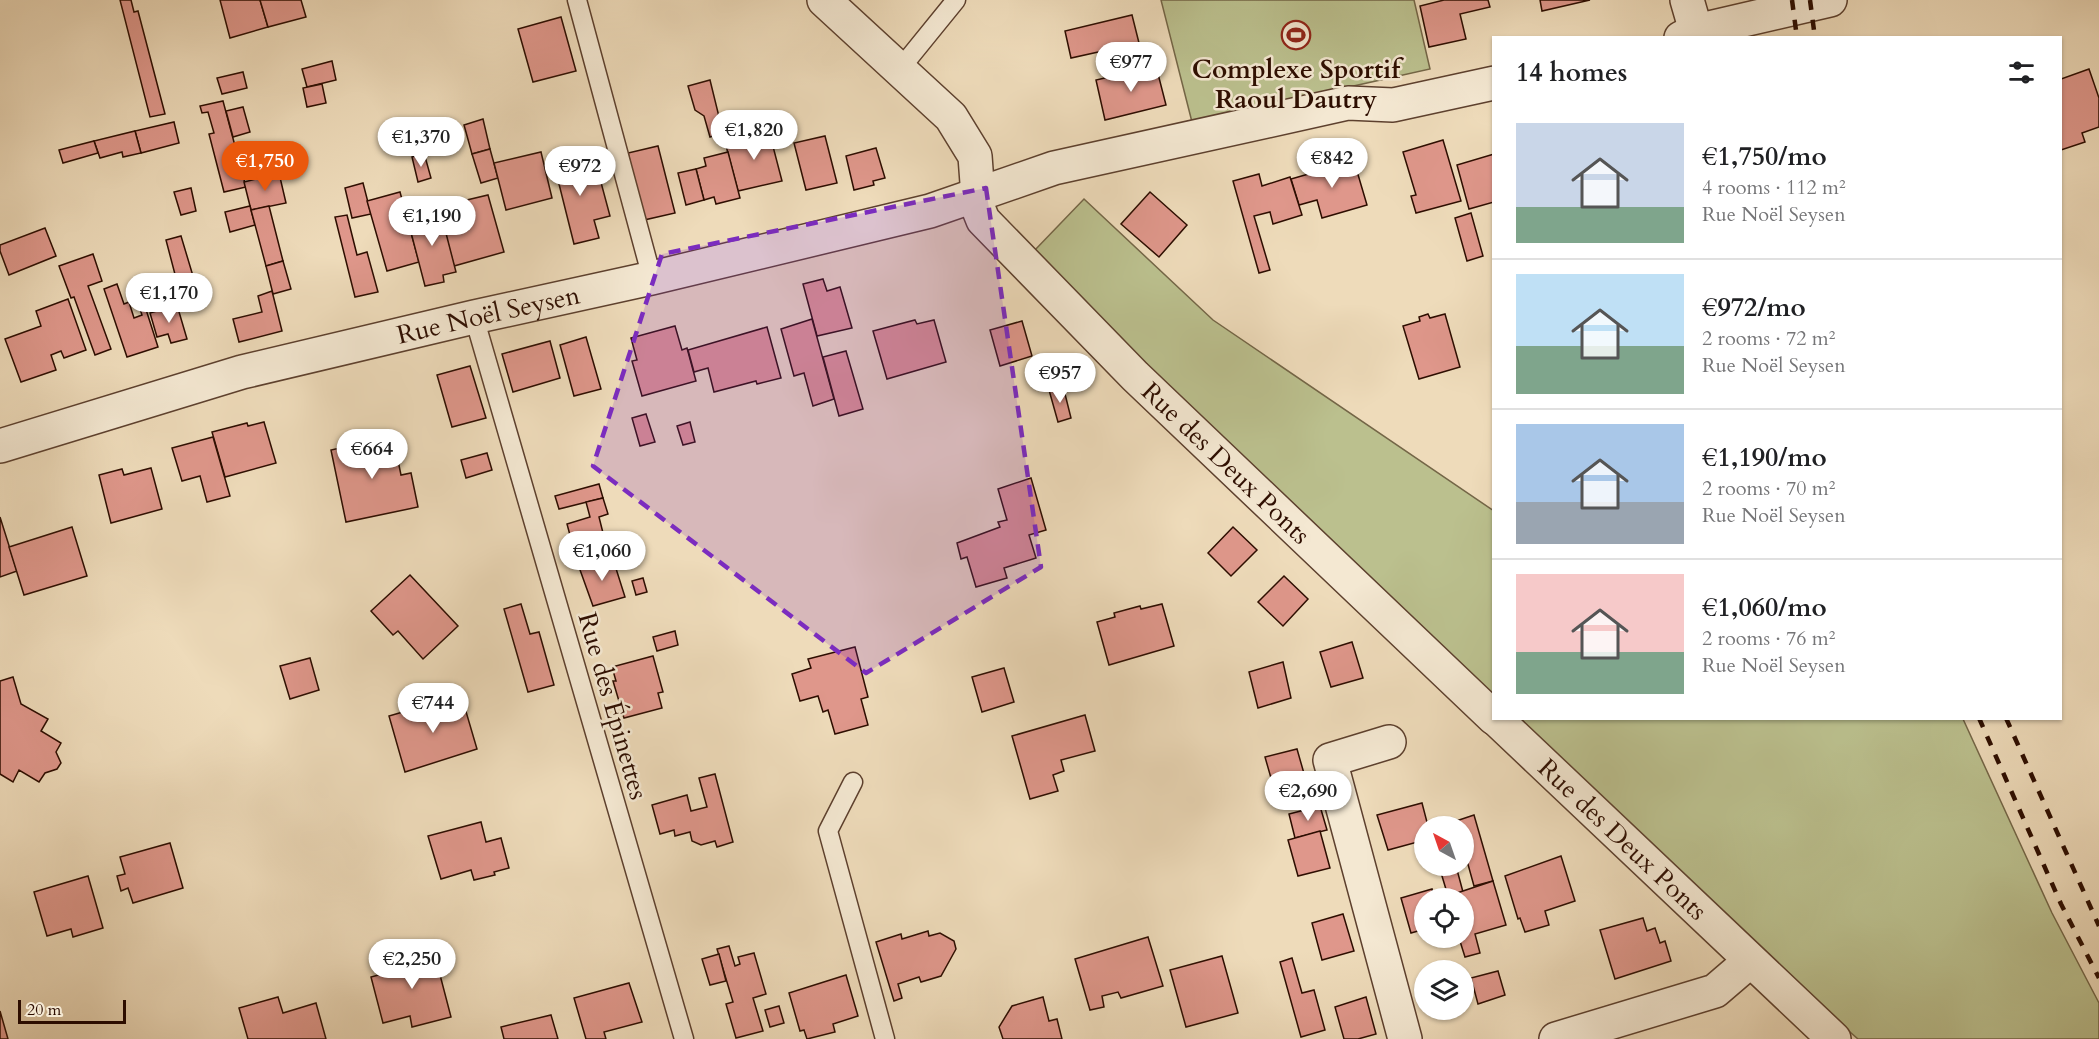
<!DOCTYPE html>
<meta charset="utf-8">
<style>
:root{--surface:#fff;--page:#f2f2f2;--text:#202124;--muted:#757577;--line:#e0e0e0;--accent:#ea580c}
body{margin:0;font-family:Cardo,serif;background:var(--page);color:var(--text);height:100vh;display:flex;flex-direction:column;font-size:22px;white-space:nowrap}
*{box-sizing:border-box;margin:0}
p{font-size:20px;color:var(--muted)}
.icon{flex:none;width:33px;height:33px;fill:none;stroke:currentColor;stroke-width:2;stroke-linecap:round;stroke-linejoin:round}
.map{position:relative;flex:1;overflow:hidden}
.sheet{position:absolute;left:1492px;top:36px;width:570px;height:684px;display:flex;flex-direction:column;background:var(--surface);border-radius:0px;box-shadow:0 2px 4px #0004}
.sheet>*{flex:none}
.needle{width:39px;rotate:320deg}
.controls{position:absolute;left:1414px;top:816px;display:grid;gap:12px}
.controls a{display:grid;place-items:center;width:60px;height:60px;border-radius:50%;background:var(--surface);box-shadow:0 2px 4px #0004;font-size:30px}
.scale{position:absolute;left:18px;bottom:15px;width:108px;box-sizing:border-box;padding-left:6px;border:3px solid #2d0d00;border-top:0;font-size:16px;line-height:21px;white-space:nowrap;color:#2d0d00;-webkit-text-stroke:4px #f4e8d2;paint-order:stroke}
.price{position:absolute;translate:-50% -51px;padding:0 14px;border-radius:21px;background:#fff;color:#222;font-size:20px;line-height:39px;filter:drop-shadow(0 2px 3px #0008)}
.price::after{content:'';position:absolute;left:50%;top:36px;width:18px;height:14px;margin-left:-9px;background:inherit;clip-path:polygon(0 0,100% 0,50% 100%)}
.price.on{background:var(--accent);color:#fff}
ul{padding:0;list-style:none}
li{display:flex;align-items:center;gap:18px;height:150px;padding:0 24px}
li+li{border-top:2px solid var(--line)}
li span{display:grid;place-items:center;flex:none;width:168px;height:120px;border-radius:0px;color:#555}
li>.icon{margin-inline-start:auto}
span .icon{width:72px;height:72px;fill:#fffc;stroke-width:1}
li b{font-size:26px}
h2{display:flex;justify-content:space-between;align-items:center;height:72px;padding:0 24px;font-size:26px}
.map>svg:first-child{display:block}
.green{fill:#bbc08e;stroke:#746647;stroke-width:1.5}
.building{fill:#df978b;stroke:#2d0d00;stroke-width:1.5}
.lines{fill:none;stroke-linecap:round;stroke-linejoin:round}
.service-casing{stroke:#5d402e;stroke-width:21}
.minor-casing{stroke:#5d402e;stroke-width:36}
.service{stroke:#f4e8d2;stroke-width:18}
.minor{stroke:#f4e8d2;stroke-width:33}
.rail{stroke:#2d0d00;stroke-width:4.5;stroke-dasharray:10 10;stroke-linecap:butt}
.marked{fill:#7b2cbf;fill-opacity:0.2;stroke:#7b2cbf;stroke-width:4.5;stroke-dasharray:12 8;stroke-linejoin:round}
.labels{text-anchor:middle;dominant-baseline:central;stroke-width:5;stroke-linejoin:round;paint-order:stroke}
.poi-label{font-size:26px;font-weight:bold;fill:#2d0d00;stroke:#f4e8d2}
.street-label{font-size:26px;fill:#2d0d00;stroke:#f4e8d2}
</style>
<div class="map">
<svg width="2099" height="1039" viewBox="0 0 2099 1039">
<rect width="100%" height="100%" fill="#eedbba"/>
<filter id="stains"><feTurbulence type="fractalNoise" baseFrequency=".00333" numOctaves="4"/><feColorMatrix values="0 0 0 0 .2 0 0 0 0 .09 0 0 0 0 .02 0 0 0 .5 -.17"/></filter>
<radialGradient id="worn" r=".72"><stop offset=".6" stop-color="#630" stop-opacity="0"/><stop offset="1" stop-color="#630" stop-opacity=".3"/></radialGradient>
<g class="green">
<path d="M1161,0H1414L1430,69L1192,122Z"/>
<path d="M1084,199L1213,320L1494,511V697L1147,365L1034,251Z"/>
<path d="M1516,719H1963L2052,913L2099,1003V1039H1858L1770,962Z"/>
</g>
<g class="building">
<path d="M120,0H131L134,12L138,11L165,114L150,117Z"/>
<path d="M220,0H260L268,27L230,38Z"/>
<path d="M260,0H301L306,17L268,27Z"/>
<path d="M1444,0H1488L1490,7L1460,14L1466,39L1429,47L1420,6Z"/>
<path d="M1540,0H1590L1542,11Z"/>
<path d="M1132,15L1139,43L1071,58L1065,31Z"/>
<path d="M561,17L576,71L533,82L518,29Z"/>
<path d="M332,61L336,80L307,87L302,69Z"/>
<path d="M1156,66L1166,105L1105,120L1096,80Z"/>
<path d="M2089,69L2099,98V127L2082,133L2085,142L2061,150V79Z"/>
<path d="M243,72L247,88L222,94L217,78Z"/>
<path d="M710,80L723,133L710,137L704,116L695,110L688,86Z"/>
<path d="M322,84L326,103L307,107L303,88Z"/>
<path d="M223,101L246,187L224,192L209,134L214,133L208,112L202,113L200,106Z"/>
<path d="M243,107L250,132L233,137L226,111Z"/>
<path d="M483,119L490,149L472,154L464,125Z"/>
<path d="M174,122L179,143L141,153L135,131Z"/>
<path d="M135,131L141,153L123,157L122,152L100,158L94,141Z"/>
<path d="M769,131L782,181L738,191L725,142Z"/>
<path d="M825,136L837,183L806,190L794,143Z"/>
<path d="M1443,140L1461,201L1416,213L1411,196L1416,195L1403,152Z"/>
<path d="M94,141L98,153L63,163L59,150Z"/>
<path d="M658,146L675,213L644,220L628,153Z"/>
<path d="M876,148L885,178L873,181L874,185L854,190L846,156Z"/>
<path d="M490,149L498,178L481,183L472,154Z"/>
<path d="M572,150L575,160L581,159L586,179L599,175L610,216L594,220L599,238L574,244L552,156Z"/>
<path d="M541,152L552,198L506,210L494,163Z"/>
<path d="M728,152L740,198L716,204L714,197L704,200L696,169L706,166L704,158Z"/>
<path d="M424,153L431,178L418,182L412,157Z"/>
<path d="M1494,154V202L1469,209L1457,165Z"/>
<path d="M1354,161L1367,205L1322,218L1317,200L1299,205L1291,179Z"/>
<path d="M696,169L704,200L686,205L678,173Z"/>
<path d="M279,173L286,203L251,210L244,182Z"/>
<path d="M1259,174L1262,186L1290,177L1302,215L1273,224L1270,212L1254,216L1270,270L1259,273L1233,181Z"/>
<path d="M363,183L371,214L352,218L345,188Z"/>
<path d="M191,188L196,211L181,215L174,192Z"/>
<path d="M400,192L419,262L387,271L367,201Z"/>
<path d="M1150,192L1187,225L1159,257L1121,224Z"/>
<path d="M488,195L504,252L454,266L441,217L457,212L454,203Z"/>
<path d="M250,206L255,225L230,232L225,212Z"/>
<path d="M269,206L283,261L266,266L251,210Z"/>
<path d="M440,210L456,272L443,275L444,282L425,286L407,217Z"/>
<path d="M1471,213L1483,256L1467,261L1455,218Z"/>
<path d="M347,215L357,255L367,252L378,292L355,297L335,217Z"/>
<path d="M45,228L56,256L9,275L0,251V245Z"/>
<path d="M181,236L199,296L182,301L166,240Z"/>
<path d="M93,254L102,281L88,286L111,349L95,355L74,297L71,298L59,266Z"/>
<path d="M283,261L291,289L273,294L266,266Z"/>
<path d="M823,279L827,291L840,287L852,328L817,336L803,284Z"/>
<path d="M117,284L124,304L129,302L134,318L142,315L137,300L142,297L158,347L127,357L104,289Z"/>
<path d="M272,291L282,331L239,342L233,319L262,312L258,296Z"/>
<path d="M68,299L86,350L64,358L61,351L51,355L56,370L21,382L5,339L41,326L36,311Z"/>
<path d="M177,305L187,339L171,343L168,334L157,337L150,313Z"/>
<path d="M1428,314L1430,318L1445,314L1460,367L1419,379L1403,326L1420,321L1419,317Z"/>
<path d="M812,319L834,399L813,406L804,373L794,376L781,329Z"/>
<path d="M915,320L917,324L934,320L946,362L887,379L873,331Z"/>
<path d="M1022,321L1032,356L1000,366L990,330Z"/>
<path d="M675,326L682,350L687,348L696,381L642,396L632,361L637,360L631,338Z"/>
<path d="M767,327L781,378L757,384L756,381L714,392L708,368L694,372L688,350Z"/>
<path d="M586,337L601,389L574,396L560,345Z"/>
<path d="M550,341L560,378L513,392L502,354Z"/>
<path d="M846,351L863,409L839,416L823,357Z"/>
<path d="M470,366L486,418L452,427L437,375Z"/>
<path d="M1063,386L1071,418L1058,422L1049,390Z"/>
<path d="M646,414L655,442L640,446L632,418Z"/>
<path d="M264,422L276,463L225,477L212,432L247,423L248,426Z"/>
<path d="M690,422L695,442L683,445L677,426Z"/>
<path d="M393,436L401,475L411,473L418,507L346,522L331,450Z"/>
<path d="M213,437L230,496L207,502L200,476L182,481L172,448Z"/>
<path d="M487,453L492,470L466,478L461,460Z"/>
<path d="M151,468L162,509L111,523L99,475L122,469L124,475Z"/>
<path d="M1031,478L1046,530L1029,535L1036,558L1004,568L1007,578L976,587L967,557L961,559L957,543L1000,527L998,522L1007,520L998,489Z"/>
<path d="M599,484L603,498L559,509L555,496Z"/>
<path d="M603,498L608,514L599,517L606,545L575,554L567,524L590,517L586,502Z"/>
<path d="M0,517L17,571L0,577Z"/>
<path d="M72,527L87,576L24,595L9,547Z"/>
<path d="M1233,527L1257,550L1231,576L1208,553Z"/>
<path d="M613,559L625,597L593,606L579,567Z"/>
<path d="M410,575L458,626L423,659L398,631L393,635L371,611Z"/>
<path d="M1284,576L1308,599L1283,626L1258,602Z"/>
<path d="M643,578L647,592L636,595L632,581Z"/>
<path d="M521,604L530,634L539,632L554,685L528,692L504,609Z"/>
<path d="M1162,604L1174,646L1109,665L1097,622L1115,617L1114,613L1140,606L1141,609Z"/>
<path d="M675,631L678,645L657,651L653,637Z"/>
<path d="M1352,642L1363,678L1331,687L1320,652Z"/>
<path d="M855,647L868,697L861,699L868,725L835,734L828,710L823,712L818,696L800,701L792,674L811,668L808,659Z"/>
<path d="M653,656L663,692L658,693L662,708L624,718L613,681H616L612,667Z"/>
<path d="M310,658L319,690L290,699L280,666Z"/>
<path d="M1283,662L1291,698L1258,708L1249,672Z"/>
<path d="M1004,668L1014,702L982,712L972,677Z"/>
<path d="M13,677L21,704L48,719L41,731L61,743L56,752L61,763L57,769L45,773L39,782L19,770L13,782L0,774V681Z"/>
<path d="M462,698L477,749L405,772L389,716L420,707L421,710Z"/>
<path d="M1085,715L1095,751L1061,760L1064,771L1053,775L1058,791L1030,799L1012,736Z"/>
<path d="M1297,749L1307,784L1275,792L1265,757Z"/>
<path d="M715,774L733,842L717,847L715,841L701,845L692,841L690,832L675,836L674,830L660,834L652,805L687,795L691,811L707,807L699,778Z"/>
<path d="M1422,803L1428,826H1425V840L1388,850L1377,815Z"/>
<path d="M1320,806L1327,830L1295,838L1289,814Z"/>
<path d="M1474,815L1493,881L1474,886L1464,850V826H1457L1456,821Z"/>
<path d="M481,822L486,842L501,838L509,868L494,872L495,875L474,880L471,870L441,879L428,836Z"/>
<path d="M1320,831L1330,868L1298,876L1288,840Z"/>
<path d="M170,843L183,888L133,903L128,888L121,891L117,876L125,874L120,857Z"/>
<path d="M1561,856L1575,901L1545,911L1549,925L1525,932L1520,918L1518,919L1505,876Z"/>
<path d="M1439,866H1456L1463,892L1448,896Z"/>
<path d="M88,876L103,928L73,937L71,929L47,936L34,892Z"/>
<path d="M1493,881L1506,925L1475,934L1480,953L1465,957L1459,938H1464V898H1449L1448,896Z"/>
<path d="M1432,889L1434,898H1425V929L1411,933L1401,898Z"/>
<path d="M1343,914L1354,951L1322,960L1312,923Z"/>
<path d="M1643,918L1647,931L1655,928L1660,943L1665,941L1671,961L1615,979L1600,930Z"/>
<path d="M928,931L929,936L940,933L954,941L956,949L941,976L921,982L919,977L898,984L902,998L894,1001L876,942L901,934L902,939Z"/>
<path d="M1148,937L1163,986L1121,998L1118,992L1102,996L1104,1007L1090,1010L1075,959Z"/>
<path d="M729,946L735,966L740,964L738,957L754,953L766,994L753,998L763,1031L736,1038L726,1004L733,1002L717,949Z"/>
<path d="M433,948L451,1017L412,1027L410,1016L383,1023L371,977L397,970L394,959Z"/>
<path d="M719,954L726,981L710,985L702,959Z"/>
<path d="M1222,956L1238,1013L1186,1027L1170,970Z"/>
<path d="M1292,958L1302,993L1314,990L1325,1030L1301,1037L1280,962Z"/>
<path d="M1498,971L1505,995L1478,1004L1471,978Z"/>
<path d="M846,975L858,1016L833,1024L835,1032L807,1039L804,1030L800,1031L789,993Z"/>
<path d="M629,983L642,1022L604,1032L606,1039H586L574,998Z"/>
<path d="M278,997L283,1013L316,1003L326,1039H248L239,1008Z"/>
<path d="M1043,997L1049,1021L1057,1019L1062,1039H1003L999,1027L1012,1006Z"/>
<path d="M1366,997L1376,1034L1358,1039H1344L1335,1007Z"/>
<path d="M779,1006L784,1023L770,1027L765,1010Z"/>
<path d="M1432,1010H1459L1433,1016Z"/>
<path d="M0,1011L8,1039H0Z"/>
<path d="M551,1015L558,1039H504L501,1027Z"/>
</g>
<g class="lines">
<g class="service-casing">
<g id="service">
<path d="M577,0L652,278"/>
<path d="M900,69L956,0"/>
<path d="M474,317L684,1039"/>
<path d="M853,782L828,831L885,1039"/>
</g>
</g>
<g class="minor-casing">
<g id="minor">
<path id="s1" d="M824,0L951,117L975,156L979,210L983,220L1135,376L1494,718"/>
<path d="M1687,0L1696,31"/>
<path d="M1681,38L1696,31L1830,0"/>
<path id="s2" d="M0,446L242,372L474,317L652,278L930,211L1054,168L1348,103L1393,105L1494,83"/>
<path id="s3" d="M1495,718L1834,1039"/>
<path d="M1389,742L1330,760L1405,1039"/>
<path d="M1556,1039L1715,991L1750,961"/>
</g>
</g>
<use href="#service" class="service"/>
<use href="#minor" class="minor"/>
<g class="rail">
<path d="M1792,0L1797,38"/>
<path d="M1810,0L1815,38"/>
<path d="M1979,718L2061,904L2099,978"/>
<path d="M2006,718L2099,926"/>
</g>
</g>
<path class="marked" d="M986,188L1041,567L866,673L593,466L662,254Z"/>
<defs>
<g id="stadium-ring" transform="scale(1.5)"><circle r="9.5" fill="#f4e8d2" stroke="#8f2418" stroke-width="1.5"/><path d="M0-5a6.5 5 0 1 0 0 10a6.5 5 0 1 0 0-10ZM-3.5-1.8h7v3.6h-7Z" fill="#8f2418"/></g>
</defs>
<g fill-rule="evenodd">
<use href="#stadium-ring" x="1296" y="35"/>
</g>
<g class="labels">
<g class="poi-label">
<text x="1296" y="69">Complexe Sportif<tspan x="1296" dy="30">Raoul Dautry</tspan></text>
</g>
<g class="street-label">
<text stroke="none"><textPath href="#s2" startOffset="506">Rue Noël Seysen</textPath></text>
<text stroke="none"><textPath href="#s1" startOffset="627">Rue des Deux Ponts</textPath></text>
<text transform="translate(613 706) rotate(74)">Rue des Épinettes</text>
<text stroke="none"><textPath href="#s3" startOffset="176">Rue des Deux Ponts</textPath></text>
</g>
</g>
<rect width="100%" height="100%" filter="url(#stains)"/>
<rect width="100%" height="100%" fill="url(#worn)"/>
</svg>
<div class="controls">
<a><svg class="needle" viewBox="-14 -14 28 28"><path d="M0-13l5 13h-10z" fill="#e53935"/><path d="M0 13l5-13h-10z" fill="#757577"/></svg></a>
<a><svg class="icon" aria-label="locate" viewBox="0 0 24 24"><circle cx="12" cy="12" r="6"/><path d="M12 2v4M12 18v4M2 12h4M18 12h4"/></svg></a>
<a><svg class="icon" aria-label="layers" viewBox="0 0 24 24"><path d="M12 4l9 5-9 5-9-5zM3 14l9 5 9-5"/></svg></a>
</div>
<div class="scale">20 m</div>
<b class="price" style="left:1131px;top:93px">€977</b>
<b class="price" style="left:754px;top:161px">€1,820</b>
<b class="price" style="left:421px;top:168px">€1,370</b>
<b class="price" style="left:1332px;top:189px">€842</b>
<b class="price on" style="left:265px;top:192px">€1,750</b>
<b class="price" style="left:580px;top:197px">€972</b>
<b class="price" style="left:432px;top:247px">€1,190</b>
<b class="price" style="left:169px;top:324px">€1,170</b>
<b class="price" style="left:1060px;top:404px">€957</b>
<b class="price" style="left:372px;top:480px">€664</b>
<b class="price" style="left:602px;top:582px">€1,060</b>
<b class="price" style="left:433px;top:734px">€744</b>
<b class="price" style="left:1308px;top:822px">€2,690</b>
<b class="price" style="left:412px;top:990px">€2,250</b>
<section class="sheet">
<h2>14 homes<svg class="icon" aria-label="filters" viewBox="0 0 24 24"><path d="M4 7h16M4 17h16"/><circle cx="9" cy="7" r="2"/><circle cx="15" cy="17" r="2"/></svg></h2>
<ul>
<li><span style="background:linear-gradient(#c9d6e8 70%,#7fa58c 0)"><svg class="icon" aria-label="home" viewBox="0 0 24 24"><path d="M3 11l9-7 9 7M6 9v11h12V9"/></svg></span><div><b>€1,750/mo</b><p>4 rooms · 112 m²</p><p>Rue Noël Seysen</p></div></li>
<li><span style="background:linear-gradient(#bfe0f5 60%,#7fa58c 0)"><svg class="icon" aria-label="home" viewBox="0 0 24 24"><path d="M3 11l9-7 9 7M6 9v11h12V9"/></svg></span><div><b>€972/mo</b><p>2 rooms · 72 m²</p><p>Rue Noël Seysen</p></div></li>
<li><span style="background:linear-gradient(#a9c7e8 65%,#9aa5b1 0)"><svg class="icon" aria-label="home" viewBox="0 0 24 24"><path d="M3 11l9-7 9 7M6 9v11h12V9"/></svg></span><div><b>€1,190/mo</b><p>2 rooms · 70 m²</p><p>Rue Noël Seysen</p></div></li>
<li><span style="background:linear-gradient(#f6c9c9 65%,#7fa58c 0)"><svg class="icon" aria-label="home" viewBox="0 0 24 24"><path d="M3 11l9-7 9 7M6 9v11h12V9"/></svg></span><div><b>€1,060/mo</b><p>2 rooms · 76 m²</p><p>Rue Noël Seysen</p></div></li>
</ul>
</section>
</div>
